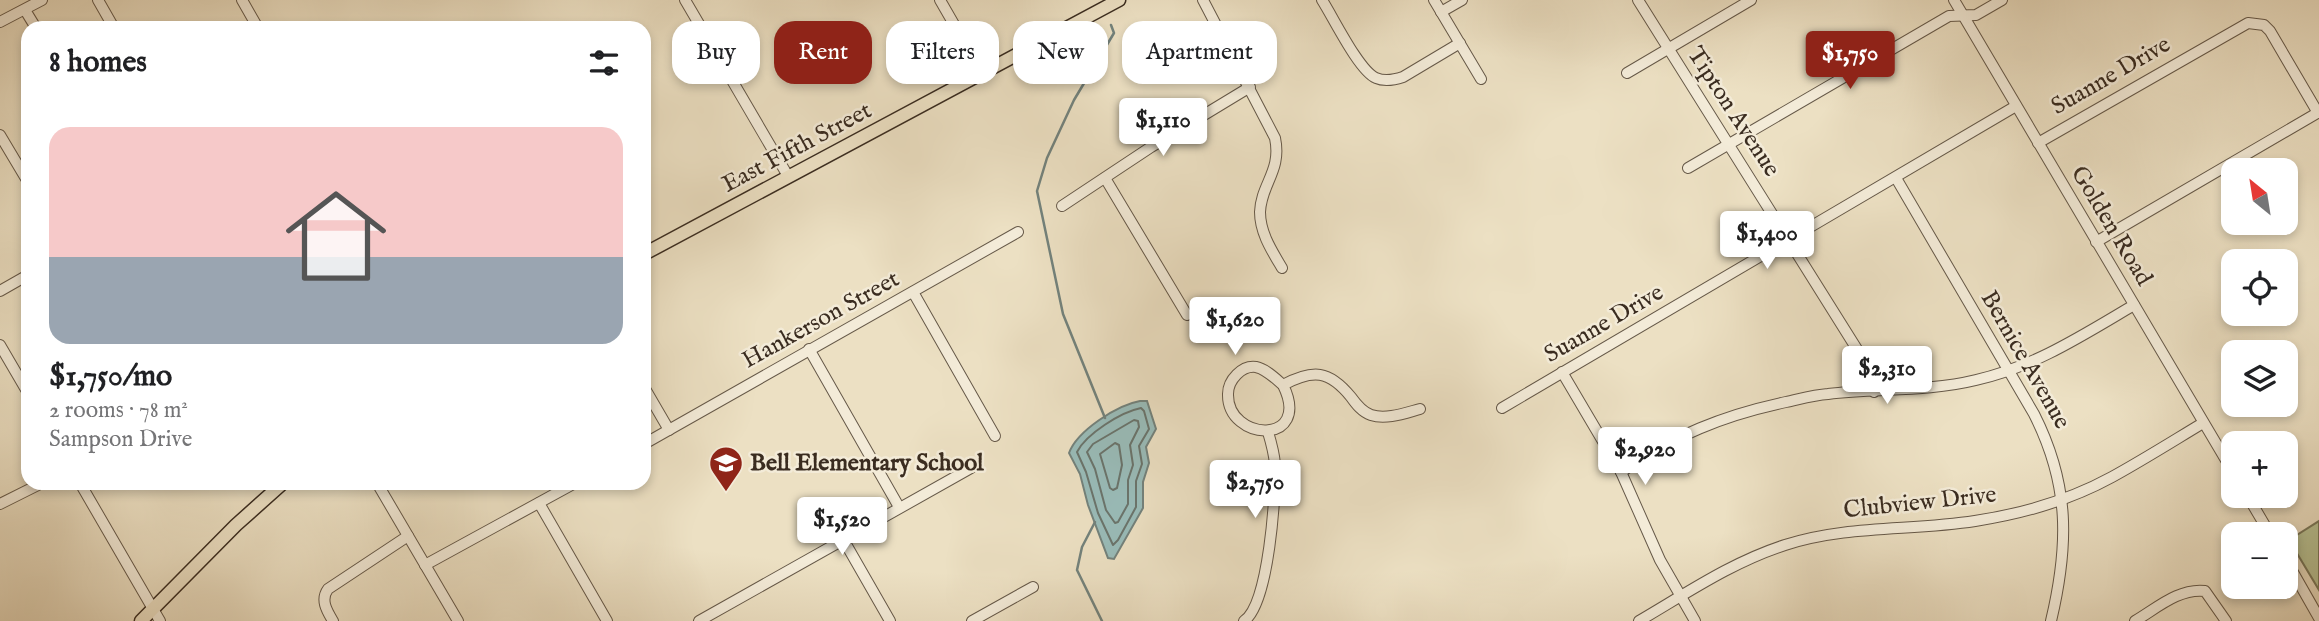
<!DOCTYPE html>
<meta charset="utf-8">
<style>
:root{--surface:#fff;--page:#f6f6f6;--text:#202124;--muted:#757577;--accent:#8f2418}
body{margin:0;font-family:"IM FELL English",serif;background:var(--page);color:var(--text);height:100vh;display:flex;flex-direction:column;font-size:26px;white-space:nowrap}
*{box-sizing:border-box;margin:0}
p{font-size:23px;color:var(--muted)}
.icon{flex:none;width:38px;height:38px;fill:none;stroke:currentColor;stroke-width:2;stroke-linecap:round;stroke-linejoin:round}
.map{position:relative;flex:1;overflow:hidden}
.sheet{position:absolute;left:21px;top:21px;width:630px;height:469px;display:flex;flex-direction:column;background:var(--surface);border-radius:21px;box-shadow:0 4px 10px #0003}
.sheet>*{flex:none}
.banner{position:absolute;left:672px;top:21px;width:665px;height:63px;display:flex;gap:14px}
.needle{width:46px;rotate:330deg}
.tools{position:absolute;left:2221px;top:158px;display:grid;gap:14px}
.tools a{display:grid;place-items:center;width:77px;height:77px;border-radius:14px;background:var(--surface);box-shadow:0 4px 10px #0003;font-size:35px}
.price{position:absolute;translate:-50% -60px;padding:0 16px;border-radius:7px;background:#fff;color:#222;font-size:23px;line-height:46px;filter:drop-shadow(0 2px 4px #0008)}
.price::after{content:'';position:absolute;left:50%;top:42px;width:21px;height:16px;margin-left:-10px;background:inherit;clip-path:polygon(0 0,100% 0,50% 100%)}
.price.current{background:var(--accent);color:#fff}
ul{padding:0;list-style:none}
li{display:grid;align-content:center;gap:14px;height:371px;padding:0 28px}
li span{display:grid;place-items:center;height:217px;border-radius:21px;color:#555}
li>.icon{margin-inline-start:auto}
span .icon{width:126px;height:126px;fill:#fffc;stroke-width:1}
li b{font-size:30px}
h2{display:flex;justify-content:space-between;align-items:center;height:84px;padding:0 28px;font-size:30px}
.tag{padding:0 24px;border-radius:21px;background:var(--surface);box-shadow:0 4px 10px #0003;font-size:24px;line-height:63px}
.tag.current{background:var(--accent);color:#fff}
.map>svg:first-child{display:block}
.green{fill:#b7c294;stroke:#78775a;stroke-width:2}
.water{fill:#99bcb9;stroke:#73827c;stroke-width:2}
.lines{fill:none;stroke-linecap:round;stroke-linejoin:round}
.shore{stroke:#6a746c;stroke-width:2}
.stream{stroke:#73827c;stroke-width:2.5}
.minor-casing{stroke:#665949;stroke-width:12}
.major-casing{stroke:#3a2c20;stroke-width:15}
.minor{stroke:#f3ebd8;stroke-width:10}
.major{stroke:#ece0c3;stroke-width:12}
.labels{text-anchor:middle;dominant-baseline:central;stroke-width:5;stroke-linejoin:round;paint-order:stroke}
.street-label{font-size:24px;fill:#3a2c20;stroke:#f3ebd8}
.poi-label{font-size:24px;font-weight:bold;fill:#3a2c20;stroke:#f3ebd8;text-anchor:start}
</style>
<div class="map">
<svg width="2319" height="621" viewBox="0 0 2319 621">
<rect width="100%" height="100%" fill="#ece0c3"/>
<filter id="stains"><feTurbulence type="fractalNoise" baseFrequency=".00286" numOctaves="4"/><feColorMatrix values="0 0 0 0 .2 0 0 0 0 .09 0 0 0 0 .02 0 0 0 .5 -.17"/></filter>
<radialGradient id="worn" r=".72"><stop offset=".6" stop-color="#630" stop-opacity="0"/><stop offset="1" stop-color="#630" stop-opacity=".3"/></radialGradient>
<path class="green" d="M2319,521V590L2289,540Z"/>
<path class="water" d="M1140,401H1147L1156,429L1146,447L1149,463L1143,482V508L1114,559L1108,558L1088,505L1080,474L1069,453C1077,431 1117,405 1140,401Z"/>
<g class="lines">
<g class="shore">
<path d="M1141,408L1144,411L1149,429L1139,446L1142,464L1136,481V507L1118,540L1113,545L1098,513L1086,472L1077,452C1086,434 1121,412 1141,408Z"/>
<path d="M1134,420L1138,421L1139,427L1130,445L1133,465L1128,480V504L1118,522L1115,523L1106,510L1095,469L1087,452L1093,444Z"/>
<path d="M1115,443L1119,445L1122,465L1117,488L1113,490L1110,488L1100,454Z"/>
</g>
<g class="stream">
<path d="M1105,418L1063,314L1037,191L1047,158L1074,100L1114,33L1111,25"/>
<path d="M1095,522L1082,547L1077,570L1102,621"/>
</g>
<g class="minor-casing">
<g id="minor">
<path d="M98,0L114,28"/>
<path d="M242,0L258,28"/>
<path d="M685,0L788,176"/>
<path d="M940,0L982,73"/>
<path d="M1203,0L1275,138C1282,171 1261,184 1260,212C1260,233 1272,251 1282,268"/>
<path d="M1322,0C1333,17 1359,71 1376,78C1385,82 1394,80 1403,77L1460,43"/>
<path d="M1434,0L1481,79"/>
<path d="M1638,0L1870,370L1874,392"/>
<path d="M1954,0L2233,472"/>
<path d="M25,10L36,28"/>
<path d="M1441,12L1462,0"/>
<path d="M0,22L42,0"/>
<path d="M1627,73L1751,0"/>
<path d="M0,135L28,182"/>
<path d="M2038,143L2248,23L2264,25L2270,31L2318,113"/>
<path d="M1688,168L1949,16L1976,15L2002,0"/>
<path d="M1105,178L1187,315"/>
<path d="M1896,178L2034,414C2070,485 2069,545 2051,621"/>
<path d="M1062,206L1151,147L1250,87"/>
<path d="M2096,242L2319,112"/>
<path d="M0,291L28,275"/>
<path d="M913,292L995,436"/>
<path d="M0,345L28,393"/>
<path d="M809,349L899,507"/>
<path d="M1562,372L1621,472L1660,560L1695,621"/>
<path d="M1283,385C1313,446 1227,442 1228,394C1228,380 1242,365 1256,367C1266,369 1276,379 1283,385C1313,369 1329,370 1351,397C1356,404 1362,412 1371,415C1386,420 1405,413 1420,409"/>
<path d="M644,387L669,430"/>
<path d="M1502,408L2016,106"/>
<path d="M644,444L1018,232"/>
<path d="M1621,472C1677,435 1720,416 1786,402C1800,399 1814,395 1828,394C1877,388 1927,392 1976,380C2034,367 2083,335 2134,305"/>
<path d="M80,483L160,621"/>
<path d="M377,483L458,621"/>
<path d="M2247,495L2270,534"/>
<path d="M539,503L607,621"/>
<path d="M0,504L42,483"/>
<path d="M843,539L890,621"/>
<path d="M2286,560L2319,618"/>
<path d="M425,565L575,483"/>
<path d="M333,621C327,611 320,600 328,589L408,536"/>
<path d="M699,621L971,468"/>
<path d="M972,621L1033,587"/>
<path d="M1244,621C1269,604 1276,494 1275,464C1274,453 1271,442 1268,432"/>
<path d="M1639,621C1687,593 1732,562 1785,545C1847,525 1911,531 1975,521C2021,514 2070,500 2112,477C2143,460 2173,441 2203,423"/>
<path d="M2135,621C2157,608 2179,588 2205,591L2226,621"/>
</g>
</g>
<g class="major-casing">
<g id="major">
<path d="M644,254L1119,0"/>
<path d="M141,621L236,525L283,483"/>
</g>
</g>
<use href="#minor" class="minor"/>
<use href="#major" class="major"/>
</g>
<defs>
<g id="school-pin" transform="scale(1.75)"><path d="M0 17L-7.5 6A9.5 9.5 0 1 1 7.5 6Z" fill="#8f2418" stroke="#f3ebd8"/><path d="M0-5L7-2L0 1L-7-2ZM-4 1L0 2.5L4 1V4Q0 6-4 4Z" fill="#fff"/></g>
</defs>
<g fill-rule="evenodd">
<use href="#school-pin" x="726" y="463"/>
</g>
<g class="labels">
<g class="street-label">
<text transform="translate(2111 76) rotate(-30)">Suanne Drive</text>
<text transform="translate(1733 112) rotate(57)">Tipton Avenue</text>
<text transform="translate(797 148) rotate(-28)">East Fifth Street</text>
<text transform="translate(2111 226) rotate(59)">Golden Road</text>
<text transform="translate(821 320) rotate(-29)">Hankerson Street</text>
<text transform="translate(1604 324) rotate(-30)">Suanne Drive</text>
<text transform="translate(2025 360) rotate(60)">Bernice Avenue</text>
<text transform="translate(1920 503) rotate(-6)">Clubview Drive</text>
</g>
<g class="poi-label">
<text x="750" y="463">Bell Elementary School</text>
</g>
</g>
<rect width="100%" height="100%" filter="url(#stains)"/>
<rect width="100%" height="100%" fill="url(#worn)"/>
</svg>
<div class="tools">
<a><svg class="needle" viewBox="-14 -14 28 28"><path d="M0-13l5 13h-10z" fill="#e53935"/><path d="M0 13l5-13h-10z" fill="#757577"/></svg></a>
<a><svg class="icon" aria-label="locate" viewBox="0 0 24 24"><circle cx="12" cy="12" r="6"/><path d="M12 2v4M12 18v4M2 12h4M18 12h4"/></svg></a>
<a><svg class="icon" aria-label="layers" viewBox="0 0 24 24"><path d="M12 4l9 5-9 5-9-5zM3 14l9 5 9-5"/></svg></a>
<a>+</a>
<a>−</a>
</div>
<b class="price current" style="left:1850px;top:91px">$1,750</b>
<b class="price" style="left:1163px;top:158px">$1,110</b>
<b class="price" style="left:1767px;top:271px">$1,400</b>
<b class="price" style="left:1235px;top:357px">$1,620</b>
<b class="price" style="left:1887px;top:406px">$2,310</b>
<b class="price" style="left:1645px;top:487px">$2,920</b>
<b class="price" style="left:1255px;top:520px">$2,750</b>
<b class="price" style="left:842px;top:557px">$1,520</b>
<div class="banner">
<a class="tag">Buy</a>
<a class="tag current">Rent</a>
<a class="tag">Filters</a>
<a class="tag">New</a>
<a class="tag">Apartment</a>
</div>
<section class="sheet">
<h2>8 homes<svg class="icon" aria-label="filters" viewBox="0 0 24 24"><path d="M4 7h16M4 17h16"/><circle cx="9" cy="7" r="2"/><circle cx="15" cy="17" r="2"/></svg></h2>
<ul>
<li><span style="background:linear-gradient(#f6c9c9 60%,#9aa5b1 0)"><svg class="icon" aria-label="home" viewBox="0 0 24 24"><path d="M3 11l9-7 9 7M6 9v11h12V9"/></svg></span><div><b>$1,750/mo</b><p>2 rooms · 78 m²</p><p>Sampson Drive</p></div></li>
</ul>
</section>
</div>
